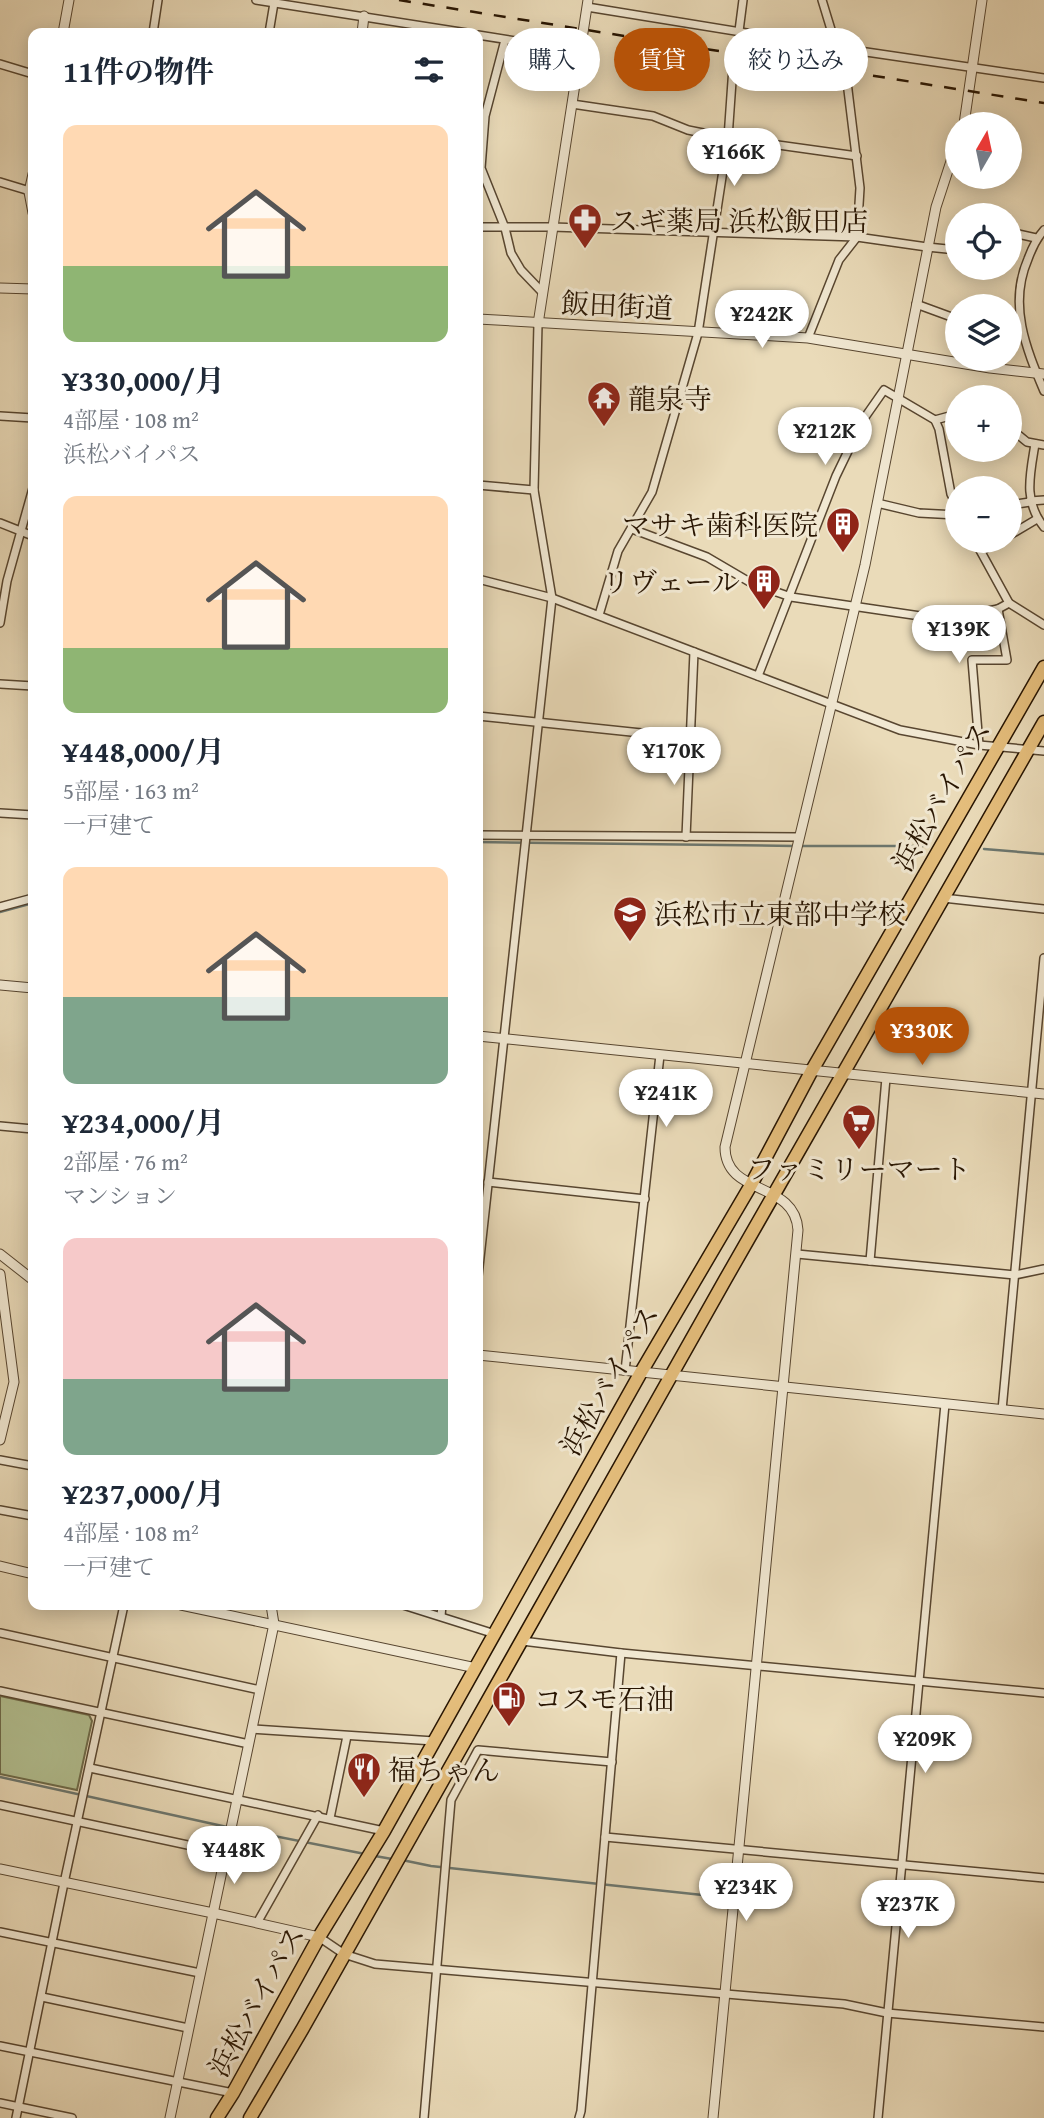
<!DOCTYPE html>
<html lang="ja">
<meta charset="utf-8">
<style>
:root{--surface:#fff;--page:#f6f6f7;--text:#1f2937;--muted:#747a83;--accent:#b45309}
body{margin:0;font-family:"Gentium Book Plus","Noto Serif JP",serif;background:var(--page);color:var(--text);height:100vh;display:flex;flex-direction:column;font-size:26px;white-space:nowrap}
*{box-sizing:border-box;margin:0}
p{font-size:23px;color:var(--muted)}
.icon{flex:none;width:38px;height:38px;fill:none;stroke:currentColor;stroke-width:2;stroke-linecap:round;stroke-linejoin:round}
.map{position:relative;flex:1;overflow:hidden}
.drawer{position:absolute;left:28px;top:28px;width:455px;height:1582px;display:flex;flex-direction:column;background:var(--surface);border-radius:14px;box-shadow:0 4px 18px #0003}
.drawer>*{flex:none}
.hud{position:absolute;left:504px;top:28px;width:434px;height:63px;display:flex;gap:14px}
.needle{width:46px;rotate:9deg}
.fabs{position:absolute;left:945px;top:112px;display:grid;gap:14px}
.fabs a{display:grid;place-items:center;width:77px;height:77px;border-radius:50%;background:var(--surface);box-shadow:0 4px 18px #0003;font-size:35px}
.price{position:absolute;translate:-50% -60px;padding:0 16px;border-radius:24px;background:#fff;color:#222;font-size:23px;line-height:46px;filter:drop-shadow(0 2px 4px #0008)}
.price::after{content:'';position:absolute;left:50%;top:42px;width:21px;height:16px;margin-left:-10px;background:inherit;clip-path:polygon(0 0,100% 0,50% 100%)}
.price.selected{background:var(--accent);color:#fff}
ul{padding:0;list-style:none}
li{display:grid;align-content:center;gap:14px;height:371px;padding:0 35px}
li span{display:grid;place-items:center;height:217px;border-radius:14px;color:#555}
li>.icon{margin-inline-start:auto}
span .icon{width:126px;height:126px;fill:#fffc;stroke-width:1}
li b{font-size:30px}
h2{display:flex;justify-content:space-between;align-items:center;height:84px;padding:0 35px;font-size:30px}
.tag{padding:0 24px;border-radius:32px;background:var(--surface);box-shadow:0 4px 18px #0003;font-size:24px;line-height:63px}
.tag.selected{background:var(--accent);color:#fff}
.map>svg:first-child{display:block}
.green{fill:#b3c192;stroke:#6e6b4a;stroke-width:2}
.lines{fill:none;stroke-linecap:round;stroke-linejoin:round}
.stream{stroke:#6c776f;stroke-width:2.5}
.minor-tunnel{stroke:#c3b394;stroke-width:7;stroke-dasharray:7 3.5;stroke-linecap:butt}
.minor-casing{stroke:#584630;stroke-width:10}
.tertiary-casing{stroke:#584630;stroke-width:11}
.trunk-casing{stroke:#281502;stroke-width:15}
.minor{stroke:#f1e8d2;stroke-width:7}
.tertiary{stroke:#f1e8d2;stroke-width:9}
.trunk{stroke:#e5be7c;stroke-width:12}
.rail{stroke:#281502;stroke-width:2.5;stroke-dasharray:12 12;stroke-linecap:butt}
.labels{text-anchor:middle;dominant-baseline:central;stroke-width:6;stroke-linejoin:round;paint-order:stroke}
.poi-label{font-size:28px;fill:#281502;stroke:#f1e8d2;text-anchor:start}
.street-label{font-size:28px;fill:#281502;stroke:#f1e8d2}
</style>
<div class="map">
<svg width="1044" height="2118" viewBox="0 0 1044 2118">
<rect width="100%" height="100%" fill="#eadbb9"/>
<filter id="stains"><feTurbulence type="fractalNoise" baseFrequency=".00286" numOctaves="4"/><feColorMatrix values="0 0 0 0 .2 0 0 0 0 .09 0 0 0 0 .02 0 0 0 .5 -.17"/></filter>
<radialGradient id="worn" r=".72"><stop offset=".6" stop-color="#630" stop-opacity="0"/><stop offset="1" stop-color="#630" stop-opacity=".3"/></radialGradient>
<path class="green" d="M0,1696L89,1715L92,1721L77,1790L0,1774Z"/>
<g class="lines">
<g class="stream">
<path d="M478,842L794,846"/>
<path d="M800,846H923"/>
<path d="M984,849L1044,854"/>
<path d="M0,912L33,903"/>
<path d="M0,1777L227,1827"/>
<path d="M234,1828L365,1854"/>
<path d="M375,1856L392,1859"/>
<path d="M402,1860L431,1866L712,1896"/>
</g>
<path class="minor-tunnel" d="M733,67L739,31"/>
<g class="minor-casing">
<g id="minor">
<path d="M256,0L467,33"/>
<path d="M587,7L839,48L1044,78"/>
<path d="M739,31L743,0"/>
<path d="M153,33L158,0"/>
<path d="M269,33L274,3"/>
<path d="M478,35L579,51"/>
<path d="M505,40L485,116L481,168L505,228L511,253L521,270L543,293"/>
<path d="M0,64L33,74"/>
<path d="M572,104L653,116L688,130L728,138L857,156"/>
<path d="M0,182L33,192"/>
<path d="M478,227H552L857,237L927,247L947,249L957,246"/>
<path d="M1044,230C1036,239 1032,248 1028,259C1008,305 1026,348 1044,391"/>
<path d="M1010,236L1018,234L1036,238"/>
<path d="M916,304L957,319"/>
<path d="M1010,335H1023"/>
<path d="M808,338L839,260L857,237L860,188L847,82L822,0"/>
<path d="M0,416L33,418"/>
<path d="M935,420L957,414"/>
<path d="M1010,428L1027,442L1044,445"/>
<path d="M1035,444C1030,475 1023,501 1044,527"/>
<path d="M478,485L534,490"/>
<path d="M1030,501L1044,500"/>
<path d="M877,503L919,513L957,515"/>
<path d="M1010,505L1030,502"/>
<path d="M0,523L33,536"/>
<path d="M632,529L707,557L753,584L791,597L927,617L964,616L998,609L1009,603"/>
<path d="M1010,535L1037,519"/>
<path d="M975,541L1009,603L1044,625"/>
<path d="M981,551L999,541"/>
<path d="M478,579L552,598L900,730L979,745L1044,751"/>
<path d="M599,615L618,551L652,492L698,333L728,138L733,67"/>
<path d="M0,623L7,581L33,488"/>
<path d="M758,676L836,476L863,420L884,390L935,420L939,429L951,494L957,506"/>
<path d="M0,684L33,686"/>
<path d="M478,716L689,738"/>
<path d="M979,745L972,660H1007L998,609"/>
<path d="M0,813L33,815"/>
<path d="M478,835L799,837"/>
<path d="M686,837L694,652"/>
<path d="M943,898L1044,909"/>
<path d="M0,907L33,898"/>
<path d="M0,1126L33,1129"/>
<path d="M488,1182L645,1199"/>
<path d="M797,1254L1015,1275L1044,1269"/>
<path d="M870,1261L886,1078"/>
<path d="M478,1276L552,598L534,490L538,324"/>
<path d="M625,1371L660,1055"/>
<path d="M1002,1410L1044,958"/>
<path d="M0,1460L33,1466"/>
<path d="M0,1510L33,1516"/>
<path d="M403,1605L495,1634"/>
<path d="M441,1616L442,1605"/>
<path d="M0,1633L260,1690"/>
<path d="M522,1641L621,1653L1044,1693"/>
<path d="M0,1691L249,1744"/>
<path d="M252,1729L434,1741"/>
<path d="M90,1768L384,1831"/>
<path d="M0,1805L225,1853"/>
<path d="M330,1818L347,1736"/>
<path d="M605,1837L1044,1878"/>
<path d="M257,1923L318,1815"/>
<path d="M0,1932L200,1973"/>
<path d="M319,1937L344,1954L375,1964L844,2004L887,2013L1044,2027"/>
<path d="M42,1997L188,2028"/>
<path d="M0,2046L233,2093"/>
<path d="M0,2103L72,2118"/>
<path d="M16,2118L64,1883L124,1605"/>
<path d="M424,2118L451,1800L478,1750L612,1762"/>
<path d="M579,2118L581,2111L621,1653"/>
<path d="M878,2118L945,1404"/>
</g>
</g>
<g class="tertiary-casing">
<g id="tertiary">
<path d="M63,33L69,0"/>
<path d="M362,33L364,16"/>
<path d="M964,124L982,0"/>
<path d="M33,174L29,192L33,213"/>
<path d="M0,288L33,289"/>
<path d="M478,319L808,338L990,368L1044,374"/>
<path d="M538,324L588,0"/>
<path d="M0,985L33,988"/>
<path d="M478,1036L1044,1094"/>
<path d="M0,1254L33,1280"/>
<path d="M0,1274L14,1382L0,1440"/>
<path d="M478,1355L1044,1414"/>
<path d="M0,1566L33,1574"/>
<path d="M181,1605L476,1668"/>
<path d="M0,1869L213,1913L319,1937"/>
<path d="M170,2118L274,1624L271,1605"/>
<path d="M713,2118L798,1230C795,1180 725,1197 725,1147L865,565L936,207L957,143"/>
</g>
</g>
<g class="trunk-casing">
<g id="trunk">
<path d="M217,2118L233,2093L319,1937L384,1831L640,1374L751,1185L811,1072L1044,667"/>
<path d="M250,2118L303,2028L725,1280L1044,722"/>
</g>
</g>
<use href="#minor" class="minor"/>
<use href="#tertiary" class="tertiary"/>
<use href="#trunk" class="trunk"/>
<path class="rail" d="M399,0L1044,103"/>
</g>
<defs>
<g id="pharmacy-pin" transform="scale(1.75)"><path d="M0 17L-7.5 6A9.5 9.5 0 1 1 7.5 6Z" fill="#8f2418" stroke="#f1e8d2"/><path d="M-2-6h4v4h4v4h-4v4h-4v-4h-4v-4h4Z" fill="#fff"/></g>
<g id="temple-pin" transform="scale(1.75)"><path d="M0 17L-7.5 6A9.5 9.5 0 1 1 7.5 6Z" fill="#8f2418" stroke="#f1e8d2"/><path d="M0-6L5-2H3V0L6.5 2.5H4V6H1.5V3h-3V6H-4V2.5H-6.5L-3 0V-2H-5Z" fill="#fff"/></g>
<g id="building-pin" transform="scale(1.75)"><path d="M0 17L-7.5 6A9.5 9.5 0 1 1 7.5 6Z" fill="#8f2418" stroke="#f1e8d2"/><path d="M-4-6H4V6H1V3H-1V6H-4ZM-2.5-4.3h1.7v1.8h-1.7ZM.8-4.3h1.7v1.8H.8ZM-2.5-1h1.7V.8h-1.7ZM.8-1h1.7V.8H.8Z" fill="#fff"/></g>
<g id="school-pin" transform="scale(1.75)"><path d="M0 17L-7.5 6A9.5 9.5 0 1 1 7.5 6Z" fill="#8f2418" stroke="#f1e8d2"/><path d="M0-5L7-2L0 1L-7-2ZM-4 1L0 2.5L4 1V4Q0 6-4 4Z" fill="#fff"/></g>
<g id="supermarket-pin" transform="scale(1.75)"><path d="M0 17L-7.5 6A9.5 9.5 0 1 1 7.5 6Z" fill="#8f2418" stroke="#f1e8d2"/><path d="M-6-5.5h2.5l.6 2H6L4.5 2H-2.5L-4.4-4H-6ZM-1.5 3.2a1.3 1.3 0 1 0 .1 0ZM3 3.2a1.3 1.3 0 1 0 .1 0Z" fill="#fff"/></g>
<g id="fuel-pin" transform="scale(1.75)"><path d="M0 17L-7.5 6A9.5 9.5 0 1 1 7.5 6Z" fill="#8f2418" stroke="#f1e8d2"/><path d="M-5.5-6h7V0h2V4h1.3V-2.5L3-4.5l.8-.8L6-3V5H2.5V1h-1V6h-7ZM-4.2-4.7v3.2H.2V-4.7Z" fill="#fff"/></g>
<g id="restaurant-pin" transform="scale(1.75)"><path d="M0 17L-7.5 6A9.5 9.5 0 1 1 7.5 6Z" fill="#8f2418" stroke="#f1e8d2"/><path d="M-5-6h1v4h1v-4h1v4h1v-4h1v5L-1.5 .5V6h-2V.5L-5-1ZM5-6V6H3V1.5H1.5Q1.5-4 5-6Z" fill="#fff"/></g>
</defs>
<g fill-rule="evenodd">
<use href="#pharmacy-pin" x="585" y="220"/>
<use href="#temple-pin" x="604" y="398"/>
<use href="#building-pin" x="843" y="524"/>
<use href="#building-pin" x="764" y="581"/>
<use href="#school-pin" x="630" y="913"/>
<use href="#supermarket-pin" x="859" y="1121"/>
<use href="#fuel-pin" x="509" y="1698"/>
<use href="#restaurant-pin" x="364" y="1769"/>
</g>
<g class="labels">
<g class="poi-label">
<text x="610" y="220">スギ薬局 浜松飯田店</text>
<text x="628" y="398">龍泉寺</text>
<text x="818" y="524" text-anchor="end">マサキ歯科医院</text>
<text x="740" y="581" text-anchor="end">リヴェール</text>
<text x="654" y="913">浜松市立東部中学校</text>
<text x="859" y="1168" text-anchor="middle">ファミリーマート</text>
<text x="534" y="1698">コスモ石油</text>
<text x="388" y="1769">福ちゃん</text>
</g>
<g class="street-label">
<text transform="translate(617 305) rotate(3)">飯田街道</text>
<text transform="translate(941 796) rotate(-60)">浜松バイパス</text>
<text transform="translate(609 1380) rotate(-60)">浜松バイパス</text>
<text transform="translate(256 2001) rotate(-61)">浜松バイパス</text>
</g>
</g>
<rect width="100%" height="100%" filter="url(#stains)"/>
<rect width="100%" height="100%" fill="url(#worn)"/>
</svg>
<div class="fabs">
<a><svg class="needle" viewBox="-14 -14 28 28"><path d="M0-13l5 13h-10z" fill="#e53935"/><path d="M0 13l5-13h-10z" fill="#747a83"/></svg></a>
<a><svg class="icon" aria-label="locate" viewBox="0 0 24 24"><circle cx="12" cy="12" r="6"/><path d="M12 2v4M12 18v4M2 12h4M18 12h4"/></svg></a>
<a><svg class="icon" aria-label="layers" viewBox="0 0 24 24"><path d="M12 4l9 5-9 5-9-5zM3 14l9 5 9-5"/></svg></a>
<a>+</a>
<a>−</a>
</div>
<b class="price" style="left:734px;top:188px">¥166K</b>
<b class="price" style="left:762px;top:350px">¥242K</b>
<b class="price" style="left:825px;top:467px">¥212K</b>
<b class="price" style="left:959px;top:665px">¥139K</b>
<b class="price" style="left:674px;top:787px">¥170K</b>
<b class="price selected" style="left:922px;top:1067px">¥330K</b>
<b class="price" style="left:666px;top:1129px">¥241K</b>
<b class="price" style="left:925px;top:1775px">¥209K</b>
<b class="price" style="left:234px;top:1886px">¥448K</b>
<b class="price" style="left:746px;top:1923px">¥234K</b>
<b class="price" style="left:908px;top:1940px">¥237K</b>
<div class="hud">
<a class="tag">購入</a>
<a class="tag selected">賃貸</a>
<a class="tag">絞り込み</a>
</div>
<section class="drawer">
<h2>11件の物件<svg class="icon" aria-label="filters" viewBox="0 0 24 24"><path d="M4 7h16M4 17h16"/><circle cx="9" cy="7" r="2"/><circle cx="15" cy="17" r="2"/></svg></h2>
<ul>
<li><span style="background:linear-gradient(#ffd9b3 65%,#8fb573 0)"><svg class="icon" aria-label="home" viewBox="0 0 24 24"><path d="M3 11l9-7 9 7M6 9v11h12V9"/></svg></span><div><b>¥330,000/月</b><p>4部屋 · 108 m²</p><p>浜松バイパス</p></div></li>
<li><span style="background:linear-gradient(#ffd9b3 70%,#8fb573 0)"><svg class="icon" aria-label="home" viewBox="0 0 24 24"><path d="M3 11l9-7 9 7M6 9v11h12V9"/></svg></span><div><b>¥448,000/月</b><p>5部屋 · 163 m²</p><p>一戸建て</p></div></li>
<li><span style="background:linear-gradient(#ffd9b3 60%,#7fa58c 0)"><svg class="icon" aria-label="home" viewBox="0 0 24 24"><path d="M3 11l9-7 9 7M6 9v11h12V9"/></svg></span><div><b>¥234,000/月</b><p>2部屋 · 76 m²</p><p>マンション</p></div></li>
<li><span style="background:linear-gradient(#f6c9c9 65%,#7fa58c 0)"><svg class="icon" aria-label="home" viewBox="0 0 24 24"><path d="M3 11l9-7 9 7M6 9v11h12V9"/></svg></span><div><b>¥237,000/月</b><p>4部屋 · 108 m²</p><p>一戸建て</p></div></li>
</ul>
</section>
</div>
